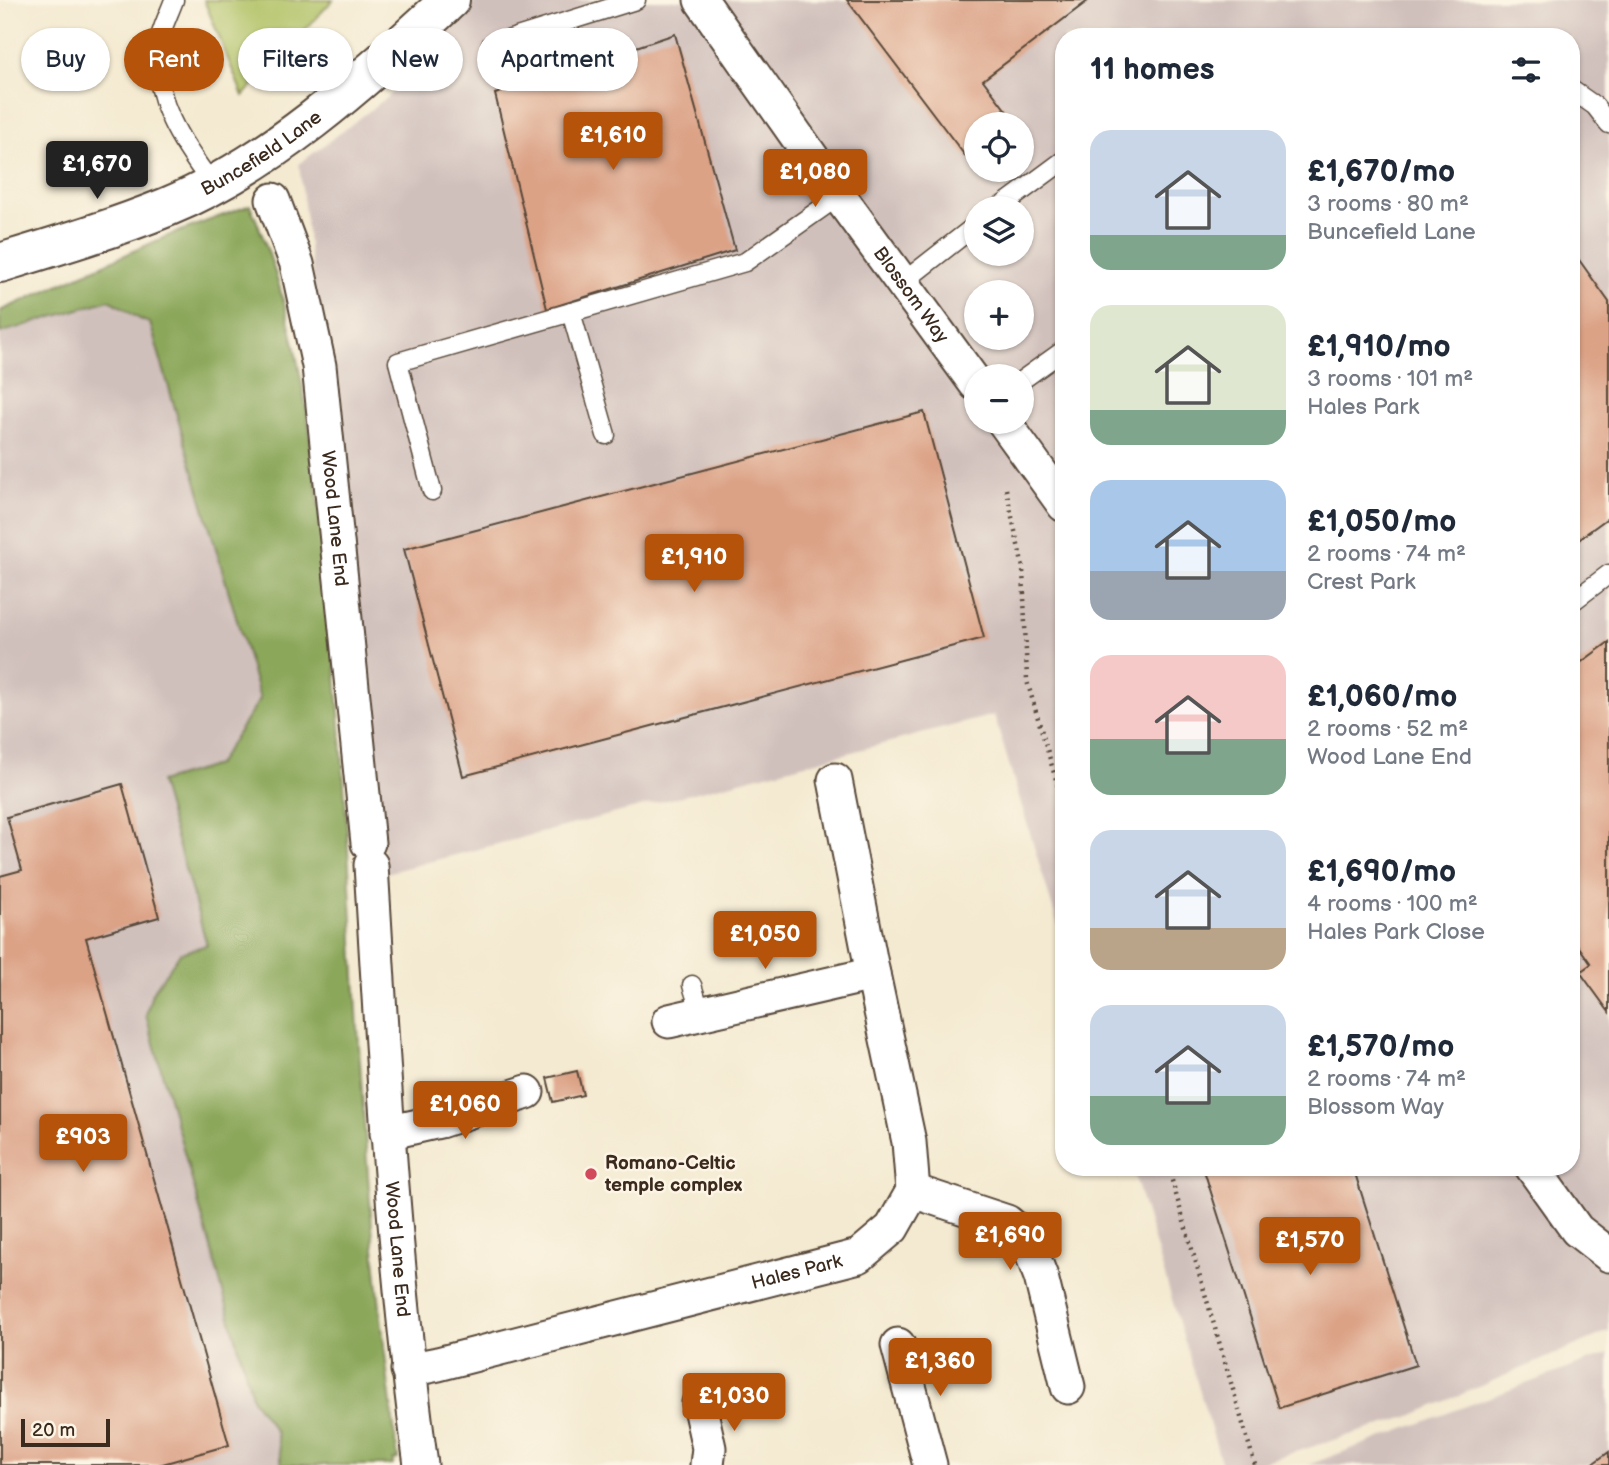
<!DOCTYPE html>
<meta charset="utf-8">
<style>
:root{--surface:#fff;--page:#f2f2f3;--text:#1f2937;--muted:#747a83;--accent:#b45309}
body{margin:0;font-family:"Balsamiq Sans",sans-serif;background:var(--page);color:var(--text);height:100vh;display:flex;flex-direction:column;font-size:26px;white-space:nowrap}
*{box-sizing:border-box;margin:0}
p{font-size:23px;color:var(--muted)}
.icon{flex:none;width:38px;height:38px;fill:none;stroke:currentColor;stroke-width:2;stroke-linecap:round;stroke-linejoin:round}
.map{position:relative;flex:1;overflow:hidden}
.drawer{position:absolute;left:1055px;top:28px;width:525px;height:1148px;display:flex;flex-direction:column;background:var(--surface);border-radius:28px;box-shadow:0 2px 5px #0004}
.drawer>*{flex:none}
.hud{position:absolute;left:21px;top:28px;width:665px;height:63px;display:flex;gap:14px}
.fabs{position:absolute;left:964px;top:112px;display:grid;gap:14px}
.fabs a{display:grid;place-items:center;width:70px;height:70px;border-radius:50%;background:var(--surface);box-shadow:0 2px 5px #0004;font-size:35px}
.scale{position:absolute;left:21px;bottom:18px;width:89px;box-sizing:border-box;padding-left:7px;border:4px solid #3b2a1e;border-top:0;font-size:19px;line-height:24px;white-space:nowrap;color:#3b2a1e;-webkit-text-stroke:5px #fcf5e5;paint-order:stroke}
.price{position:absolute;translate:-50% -60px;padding:0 16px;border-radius:7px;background:var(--accent);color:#fff;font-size:23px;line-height:46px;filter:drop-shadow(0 2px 4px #0008)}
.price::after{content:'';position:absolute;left:50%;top:42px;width:21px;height:16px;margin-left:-10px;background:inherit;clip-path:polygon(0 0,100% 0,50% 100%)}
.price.active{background:#222;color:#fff}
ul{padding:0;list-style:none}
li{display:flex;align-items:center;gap:21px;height:175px;padding:0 35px}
li span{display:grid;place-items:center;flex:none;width:196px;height:140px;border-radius:21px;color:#555}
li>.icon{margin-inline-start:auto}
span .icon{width:84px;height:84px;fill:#fffc;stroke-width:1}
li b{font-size:30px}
h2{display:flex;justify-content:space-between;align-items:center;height:84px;padding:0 35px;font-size:30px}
.pill{padding:0 24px;border-radius:32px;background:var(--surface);box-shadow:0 2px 5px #0004;font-size:24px;line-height:63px}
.pill.active{background:var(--accent);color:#fff}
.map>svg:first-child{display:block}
.industrial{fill:#d0c0bc;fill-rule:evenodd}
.green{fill:#afc164;stroke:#757641;stroke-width:2}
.forest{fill:#8ba75a;stroke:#63683c;stroke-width:2}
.building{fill:#dba286}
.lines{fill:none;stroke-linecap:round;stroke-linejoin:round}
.service-casing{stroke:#574739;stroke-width:21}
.minor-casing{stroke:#574739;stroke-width:37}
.tertiary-casing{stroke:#574739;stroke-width:42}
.path{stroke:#574739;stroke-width:4.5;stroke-dasharray:2 5;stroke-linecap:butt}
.service{stroke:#fff;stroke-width:18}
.minor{stroke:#fff;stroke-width:33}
.tertiary{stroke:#fff;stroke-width:38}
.poi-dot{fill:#d1495b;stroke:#fcf5e5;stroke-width:2.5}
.labels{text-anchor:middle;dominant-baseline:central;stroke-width:5;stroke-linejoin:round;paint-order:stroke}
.street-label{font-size:19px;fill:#3b2a1e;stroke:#fcf5e5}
.poi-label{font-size:19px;font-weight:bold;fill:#3b2a1e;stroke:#fcf5e5;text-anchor:start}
</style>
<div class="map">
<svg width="1609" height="1465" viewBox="0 0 1609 1465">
<rect width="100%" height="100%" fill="#fcf5e5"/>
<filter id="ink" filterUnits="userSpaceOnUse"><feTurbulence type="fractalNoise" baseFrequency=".0143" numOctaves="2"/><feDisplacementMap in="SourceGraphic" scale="14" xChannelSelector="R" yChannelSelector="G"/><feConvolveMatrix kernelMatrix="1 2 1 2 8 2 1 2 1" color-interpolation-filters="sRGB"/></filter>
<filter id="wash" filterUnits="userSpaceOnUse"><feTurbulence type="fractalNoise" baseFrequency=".00686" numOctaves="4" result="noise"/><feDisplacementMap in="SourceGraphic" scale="28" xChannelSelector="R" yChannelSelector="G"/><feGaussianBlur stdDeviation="1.57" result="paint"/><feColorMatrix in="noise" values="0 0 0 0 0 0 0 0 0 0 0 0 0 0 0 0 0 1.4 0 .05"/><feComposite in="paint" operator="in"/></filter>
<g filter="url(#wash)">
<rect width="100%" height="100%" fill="#f4ead1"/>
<g class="industrial">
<path d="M475,0H1609V1331L1411,1416L1253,1465H1222L1132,1167H1572V37H1064V945L994,715L386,873L299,164L389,96ZM976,124H1022V170H976ZM976,208H1022V254H976ZM976,292H1022V338H976ZM976,376H1022V422H976Z"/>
<path d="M145,278L265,696L390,1465H0V326Z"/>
<path d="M1609,1353V1465H1308Z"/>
</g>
<path class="green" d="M204,0H333L243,96Z"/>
<path class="forest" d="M250,205C305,331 315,469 329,603C349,789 352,975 367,1161C374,1261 385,1360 398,1459L393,1460V1465H282L276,1432L253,1400L146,1015L152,993L180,953L207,945L160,782L217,765L260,699L150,323C133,319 126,307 109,300L0,333V311L165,237Z"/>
<g id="blocks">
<g class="building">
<path d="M847,0H1089L983,80L1014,121L1010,124H976V150L966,157Z"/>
<path d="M675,34L735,250L547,309L495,94Z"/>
<path d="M1572,250L1609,302V517L1572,544Z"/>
<path d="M924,412L984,638L463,776L404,549Z"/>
<path d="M1609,642V1012L1580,972L1591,964L1572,937V669Z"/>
<path d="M122,784L159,917L86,938L229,1445L159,1465H0V876L22,870L7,817Z"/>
<path d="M577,1071L583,1095L553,1102L547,1078Z"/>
<path d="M1203,1167H1353L1416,1365L1279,1408Z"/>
<path d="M1609,1452V1465H1591Z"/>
</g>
</g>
</g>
<g filter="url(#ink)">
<use href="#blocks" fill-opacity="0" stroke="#574739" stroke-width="2"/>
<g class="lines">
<g class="service-casing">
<g id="service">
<path d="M174,0C169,14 160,31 158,46C153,102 181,142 212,184"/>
<path d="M491,45L636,0"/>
<path d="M1572,90L1595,106L1609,124"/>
<path d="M999,208L1064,160"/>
<path d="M902,283L976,225"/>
<path d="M571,312L606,435"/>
<path d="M1022,380L1064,350"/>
<path d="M432,491L398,362L745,262L839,196"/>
<path d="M1572,602L1609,574"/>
<path d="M692,985L701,1014"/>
</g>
</g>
<g class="minor-casing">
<g id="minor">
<path id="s1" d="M701,0L839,196L976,384"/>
<path id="s2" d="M273,200L297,264L319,366L368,843"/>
<path d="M1004,422L1064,505"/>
<path id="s3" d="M371,865C383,1065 394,1266 421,1465"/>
<path d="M669,1021L873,974"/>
<path d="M387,1133L440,1121L527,1092"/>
<path d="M1532,1167L1577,1230L1609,1255"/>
<path d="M913,1191L1007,1222L1026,1238L1041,1277L1068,1387"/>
<path d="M898,1345L930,1465"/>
<path id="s4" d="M408,1370L438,1364L859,1256L892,1228L913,1191L909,1142L873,974L835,780"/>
<path d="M699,1403L709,1448L707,1465"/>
</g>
</g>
<g class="tertiary-casing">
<g id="tertiary">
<path id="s5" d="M0,263C56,246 113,229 167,207C276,162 364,79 450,0"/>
</g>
</g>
<g class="path">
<path d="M1006,489L1023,568L1027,681L1064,807"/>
<path d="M1168,1167L1255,1465"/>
</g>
<use href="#service" class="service"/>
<use href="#minor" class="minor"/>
<use href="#tertiary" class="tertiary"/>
</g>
</g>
<circle class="poi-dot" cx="591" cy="1174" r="7"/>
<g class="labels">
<g class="street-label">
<text stroke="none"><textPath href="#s5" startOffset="285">Buncefield Lane</textPath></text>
<text stroke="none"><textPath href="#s1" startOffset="362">Blossom Way</textPath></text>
<text stroke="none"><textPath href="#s2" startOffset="326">Wood Lane End</textPath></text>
<text stroke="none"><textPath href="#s3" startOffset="385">Wood Lane End</textPath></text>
<text stroke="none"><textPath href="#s4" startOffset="401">Hales Park</textPath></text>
</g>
<g class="poi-label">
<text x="605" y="1163">Romano-Celtic<tspan x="605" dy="22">temple complex</tspan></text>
</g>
</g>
</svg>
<div class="fabs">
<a><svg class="icon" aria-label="locate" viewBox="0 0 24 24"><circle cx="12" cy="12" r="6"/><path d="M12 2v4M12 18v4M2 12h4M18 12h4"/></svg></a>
<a><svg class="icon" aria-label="layers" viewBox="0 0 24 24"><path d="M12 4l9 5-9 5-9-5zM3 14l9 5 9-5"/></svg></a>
<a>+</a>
<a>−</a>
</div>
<div class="scale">20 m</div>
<b class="price" style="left:613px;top:172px">£1,610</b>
<b class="price active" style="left:97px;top:201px">£1,670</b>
<b class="price" style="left:815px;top:209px">£1,080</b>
<b class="price" style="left:694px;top:594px">£1,910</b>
<b class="price" style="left:765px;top:971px">£1,050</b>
<b class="price" style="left:465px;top:1141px">£1,060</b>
<b class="price" style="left:83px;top:1174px">£903</b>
<b class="price" style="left:1010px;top:1272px">£1,690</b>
<b class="price" style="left:1310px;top:1277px">£1,570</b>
<b class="price" style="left:940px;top:1398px">£1,360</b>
<b class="price" style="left:734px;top:1433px">£1,030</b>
<div class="hud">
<a class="pill">Buy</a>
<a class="pill active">Rent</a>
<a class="pill">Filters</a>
<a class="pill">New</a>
<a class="pill">Apartment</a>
</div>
<section class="drawer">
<h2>11 homes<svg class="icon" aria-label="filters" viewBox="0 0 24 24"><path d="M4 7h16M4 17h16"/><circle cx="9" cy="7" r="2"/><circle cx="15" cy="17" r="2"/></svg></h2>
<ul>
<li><span style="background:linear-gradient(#c9d6e8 75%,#7fa58c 0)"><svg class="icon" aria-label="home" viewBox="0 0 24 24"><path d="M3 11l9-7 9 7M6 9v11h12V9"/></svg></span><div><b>£1,670/mo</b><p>3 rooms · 80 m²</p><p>Buncefield Lane</p></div></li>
<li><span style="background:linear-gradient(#dfe7d0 75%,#7fa58c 0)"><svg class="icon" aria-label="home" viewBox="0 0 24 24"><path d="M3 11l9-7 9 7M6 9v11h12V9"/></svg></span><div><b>£1,910/mo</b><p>3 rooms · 101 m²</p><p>Hales Park</p></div></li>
<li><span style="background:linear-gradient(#a9c7e8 65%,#9aa5b1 0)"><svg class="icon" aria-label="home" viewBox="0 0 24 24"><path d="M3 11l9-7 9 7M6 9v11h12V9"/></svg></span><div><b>£1,050/mo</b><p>2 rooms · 74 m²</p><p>Crest Park</p></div></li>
<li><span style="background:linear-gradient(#f6c9c9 60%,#7fa58c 0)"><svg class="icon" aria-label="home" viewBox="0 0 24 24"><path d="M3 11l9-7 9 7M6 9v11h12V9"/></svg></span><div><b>£1,060/mo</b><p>2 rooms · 52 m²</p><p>Wood Lane End</p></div></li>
<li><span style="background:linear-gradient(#c9d6e8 70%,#b9a48a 0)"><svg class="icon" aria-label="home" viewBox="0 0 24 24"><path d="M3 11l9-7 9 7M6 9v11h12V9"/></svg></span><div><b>£1,690/mo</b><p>4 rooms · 100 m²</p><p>Hales Park Close</p></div></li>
<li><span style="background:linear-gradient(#c9d6e8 65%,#7fa58c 0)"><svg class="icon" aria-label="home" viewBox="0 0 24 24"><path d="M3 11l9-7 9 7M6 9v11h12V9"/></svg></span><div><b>£1,570/mo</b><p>2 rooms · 74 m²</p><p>Blossom Way</p></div></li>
</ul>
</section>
</div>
